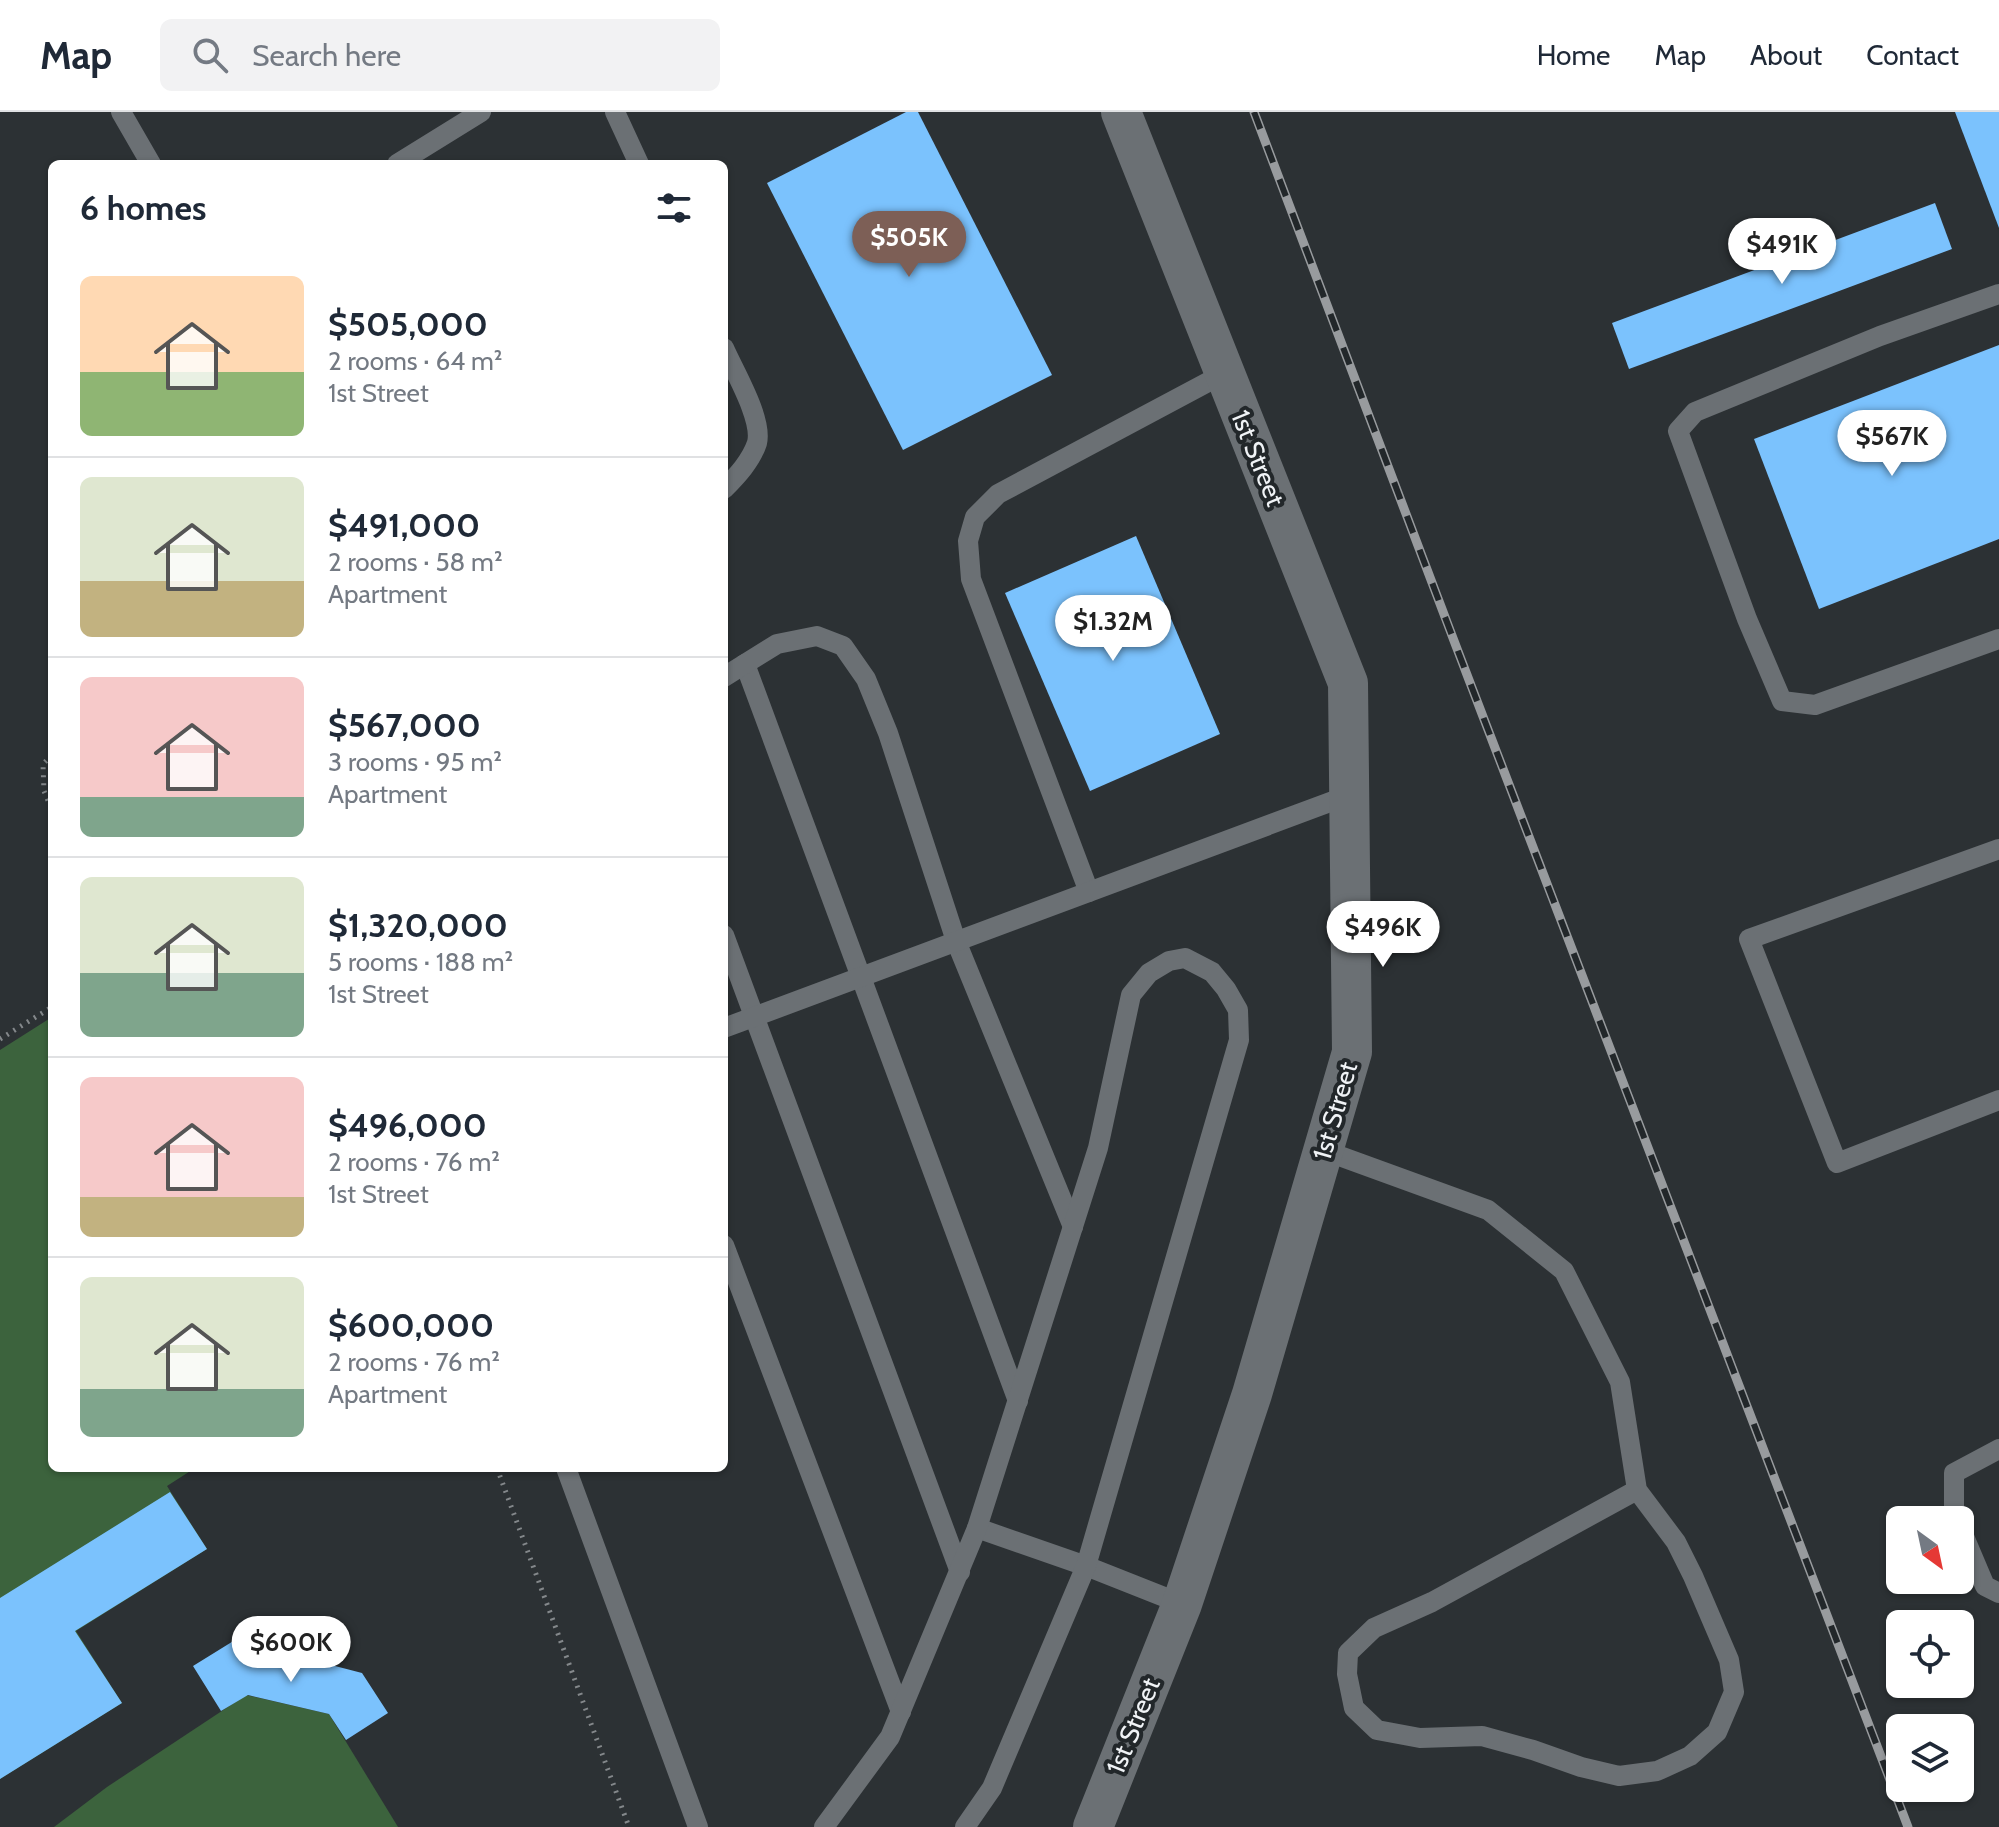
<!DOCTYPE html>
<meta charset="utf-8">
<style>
:root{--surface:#fff;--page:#f2f2f3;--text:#1f2937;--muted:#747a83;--line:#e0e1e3;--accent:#7d5f56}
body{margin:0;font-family:Cabin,sans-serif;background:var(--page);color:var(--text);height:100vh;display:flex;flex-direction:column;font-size:30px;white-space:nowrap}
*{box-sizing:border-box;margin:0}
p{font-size:26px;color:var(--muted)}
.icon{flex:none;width:44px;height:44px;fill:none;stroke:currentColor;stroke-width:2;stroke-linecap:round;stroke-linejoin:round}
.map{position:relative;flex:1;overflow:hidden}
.panel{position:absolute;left:48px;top:48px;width:680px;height:1312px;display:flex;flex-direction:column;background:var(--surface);border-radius:12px;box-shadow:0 2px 6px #0004}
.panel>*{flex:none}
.needle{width:52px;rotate:147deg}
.controls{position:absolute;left:1886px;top:1394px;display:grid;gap:16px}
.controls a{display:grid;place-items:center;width:88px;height:88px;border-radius:12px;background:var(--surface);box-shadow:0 2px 6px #0004;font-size:40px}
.price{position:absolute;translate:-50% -68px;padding:0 18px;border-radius:28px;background:#fff;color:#222;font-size:26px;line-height:52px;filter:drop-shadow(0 2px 4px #0008)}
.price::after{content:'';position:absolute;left:50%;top:48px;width:24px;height:18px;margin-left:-12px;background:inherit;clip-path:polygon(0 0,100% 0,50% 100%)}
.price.active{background:var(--accent);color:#fff}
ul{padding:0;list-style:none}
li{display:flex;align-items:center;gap:24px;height:200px;padding:0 32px}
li+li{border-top:2px solid var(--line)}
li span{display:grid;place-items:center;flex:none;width:224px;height:160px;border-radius:12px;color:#555}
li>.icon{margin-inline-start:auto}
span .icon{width:96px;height:96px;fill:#fffc;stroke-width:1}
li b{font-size:34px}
h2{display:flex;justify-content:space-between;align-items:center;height:96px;padding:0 32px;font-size:34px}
header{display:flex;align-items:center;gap:48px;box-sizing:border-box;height:112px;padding:0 40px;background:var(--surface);border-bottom:2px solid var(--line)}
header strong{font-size:38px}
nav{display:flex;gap:44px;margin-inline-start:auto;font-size:28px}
.search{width:560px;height:72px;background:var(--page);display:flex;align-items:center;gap:20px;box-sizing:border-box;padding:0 28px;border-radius:12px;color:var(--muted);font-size:30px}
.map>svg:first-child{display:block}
.green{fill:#3c633d}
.building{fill:#7bc2fd}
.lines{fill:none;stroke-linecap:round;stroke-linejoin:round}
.path{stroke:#84888b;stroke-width:5;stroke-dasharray:2 6;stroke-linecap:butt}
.service{stroke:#6b7074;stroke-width:20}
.minor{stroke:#6b7074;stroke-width:40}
.rail-casing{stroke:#989b9e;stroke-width:9}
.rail{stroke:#22272a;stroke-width:6;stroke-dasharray:18;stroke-linecap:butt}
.labels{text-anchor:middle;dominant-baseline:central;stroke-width:8;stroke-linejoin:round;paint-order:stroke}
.street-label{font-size:26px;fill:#f0f3f6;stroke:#22272a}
</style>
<header>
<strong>Map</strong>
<div class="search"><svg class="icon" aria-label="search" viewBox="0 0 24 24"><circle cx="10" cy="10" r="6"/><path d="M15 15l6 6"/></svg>Search here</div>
<nav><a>Home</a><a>Map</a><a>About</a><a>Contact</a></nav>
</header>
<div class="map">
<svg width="1999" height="1715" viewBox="0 0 1999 1715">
<rect width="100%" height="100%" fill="#2c3134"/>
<g class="green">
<path d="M52,905V1356H195L167,1374L207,1437L76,1519L122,1591L0,1667V938Z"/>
<path d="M246,1583L329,1602L398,1715H54L107,1675Z"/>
</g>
<g class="building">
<path d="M906,0H918L1052,263L903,338L767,71Z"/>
<path d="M1955,0H1999V116Z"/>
<path d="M1935,91L1952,137L1629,257L1612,211Z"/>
<path d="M1999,233V427L1819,497L1754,327Z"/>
<path d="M1136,424L1220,622L1090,679L1005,481Z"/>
<path d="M170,1380L207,1437L75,1519L122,1591L0,1667V1486Z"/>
<path d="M235,1528L362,1561L388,1601L346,1628L329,1602L248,1583L221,1599L193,1554Z"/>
</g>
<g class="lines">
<g class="path">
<path d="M52,643L43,652L44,679L52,698"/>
<path d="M0,927L52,895"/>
<path d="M497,1356L629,1715"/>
</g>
<g class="service">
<path d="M121,0L151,52"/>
<path d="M615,0L639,52"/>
<path d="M397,52L481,0"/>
<path d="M1999,182L1880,224L1695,300L1678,319L1747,507L1782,589L1815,593L1999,527"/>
<path d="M724,236C734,259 763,307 757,331C751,349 737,364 724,377"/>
<path d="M745,552L1018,1289"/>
<path d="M724,565L777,532L817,524L843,534L866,567L888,621L956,829L1073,1115"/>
<path d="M1999,737L1749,827L1837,1051L1999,988"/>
<path d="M1089,780L971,467L968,429L975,405L998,382L1225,261"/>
<path d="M724,823L960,1460"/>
<path d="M724,916L1349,683"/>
<path d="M1323,1038L1488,1098L1564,1159L1620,1270L1637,1378L1676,1430L1693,1464L1729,1548L1734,1580L1717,1620L1690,1644L1657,1659L1619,1664L1581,1655L1533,1638L1482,1624L1420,1626L1377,1618L1354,1596L1347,1562L1348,1541L1374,1516L1432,1490L1637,1378"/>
<path d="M724,1133L901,1600"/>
<path d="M566,1356L698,1715"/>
<path d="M1957,1408L1954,1400V1361L1999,1337"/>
<path d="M1960,1415L1985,1474L1999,1481"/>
<path d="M977,1416L1086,1454L1182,1492"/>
<path d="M824,1715L890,1625L977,1416L1098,1036L1131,883L1149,861L1169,849L1185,846L1212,860L1226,877L1238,898L1239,928L1086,1454L992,1676L965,1715"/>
</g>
<path class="minor" d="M1093,1715L1182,1492L1252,1282L1352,940L1348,571L1121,0"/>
<g class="rail-casing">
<path id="rail" d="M1254,0L1456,534L1908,1715"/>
</g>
<use href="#rail" class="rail"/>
</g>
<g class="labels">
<g class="street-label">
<text transform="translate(1258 346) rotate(68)">1st Street</text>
<text transform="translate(1335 999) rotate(-74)">1st Street</text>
<text transform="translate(1133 1614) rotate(-68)">1st Street</text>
</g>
</g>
</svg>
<div class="controls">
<a><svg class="needle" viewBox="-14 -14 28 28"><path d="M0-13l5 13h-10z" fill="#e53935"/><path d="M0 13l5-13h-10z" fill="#747a83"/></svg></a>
<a><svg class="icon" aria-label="locate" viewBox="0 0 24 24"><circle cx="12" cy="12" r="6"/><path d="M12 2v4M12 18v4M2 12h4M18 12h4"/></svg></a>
<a><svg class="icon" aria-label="layers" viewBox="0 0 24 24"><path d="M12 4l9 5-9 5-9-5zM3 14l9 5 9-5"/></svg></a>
</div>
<b class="price active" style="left:909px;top:167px">$505K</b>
<b class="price" style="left:1782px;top:174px">$491K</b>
<b class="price" style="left:1892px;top:366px">$567K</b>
<b class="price" style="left:1113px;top:551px">$1.32M</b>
<b class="price" style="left:1383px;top:857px">$496K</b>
<b class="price" style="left:291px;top:1572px">$600K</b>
<section class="panel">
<h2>6 homes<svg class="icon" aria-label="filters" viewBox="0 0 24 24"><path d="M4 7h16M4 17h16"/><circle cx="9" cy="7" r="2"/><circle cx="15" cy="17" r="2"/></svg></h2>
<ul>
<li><span style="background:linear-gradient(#ffd9b3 60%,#8fb573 0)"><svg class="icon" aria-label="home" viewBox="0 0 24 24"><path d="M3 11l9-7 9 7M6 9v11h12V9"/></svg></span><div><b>$505,000</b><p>2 rooms · 64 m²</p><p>1st Street</p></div></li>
<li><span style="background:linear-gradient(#dfe7d0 65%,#c2b280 0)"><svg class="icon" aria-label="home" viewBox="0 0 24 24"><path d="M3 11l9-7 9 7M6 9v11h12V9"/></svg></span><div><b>$491,000</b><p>2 rooms · 58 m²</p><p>Apartment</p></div></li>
<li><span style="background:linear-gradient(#f6c9c9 75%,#7fa58c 0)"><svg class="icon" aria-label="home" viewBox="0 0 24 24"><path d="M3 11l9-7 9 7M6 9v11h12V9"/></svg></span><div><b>$567,000</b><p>3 rooms · 95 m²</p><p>Apartment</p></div></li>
<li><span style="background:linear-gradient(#dfe7d0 60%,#7fa58c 0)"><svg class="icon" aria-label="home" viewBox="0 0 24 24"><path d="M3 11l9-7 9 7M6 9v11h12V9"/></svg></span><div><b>$1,320,000</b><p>5 rooms · 188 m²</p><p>1st Street</p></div></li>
<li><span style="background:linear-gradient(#f6c9c9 75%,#c2b280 0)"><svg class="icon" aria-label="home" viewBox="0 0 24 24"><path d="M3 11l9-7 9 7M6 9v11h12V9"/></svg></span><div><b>$496,000</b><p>2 rooms · 76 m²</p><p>1st Street</p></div></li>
<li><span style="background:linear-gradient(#dfe7d0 70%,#7fa58c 0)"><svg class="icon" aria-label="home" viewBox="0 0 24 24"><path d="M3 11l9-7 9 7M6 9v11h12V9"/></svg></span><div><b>$600,000</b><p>2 rooms · 76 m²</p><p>Apartment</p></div></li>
</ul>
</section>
</div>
